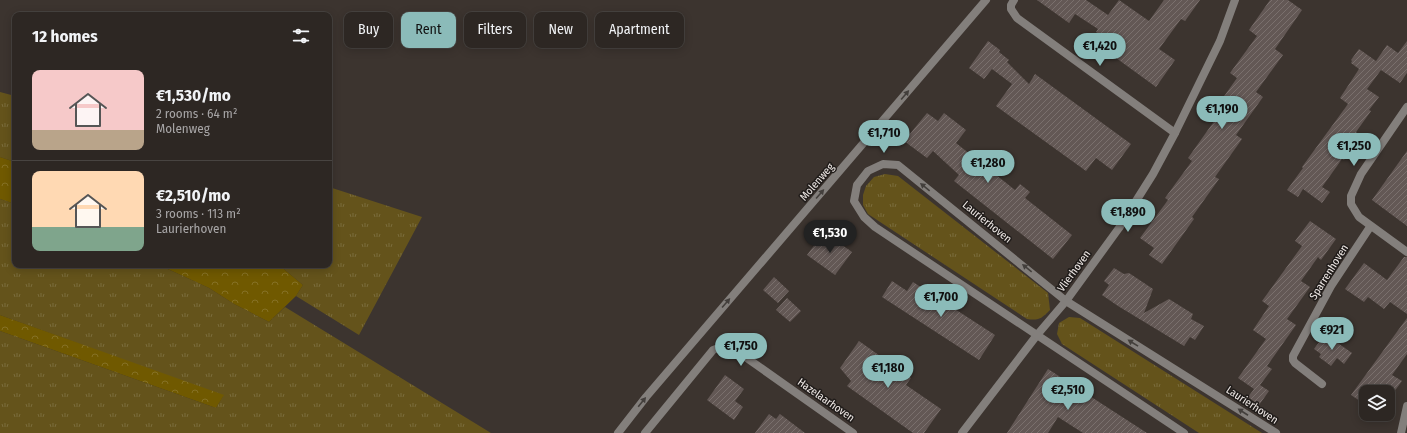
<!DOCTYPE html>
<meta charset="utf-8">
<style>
:root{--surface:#2d2723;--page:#352f2b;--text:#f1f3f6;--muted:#a7a5a6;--line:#484441;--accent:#8bbbb9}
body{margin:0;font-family:"Fira Sans Condensed",sans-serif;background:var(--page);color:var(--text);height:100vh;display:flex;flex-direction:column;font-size:15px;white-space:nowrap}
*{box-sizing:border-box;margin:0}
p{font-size:13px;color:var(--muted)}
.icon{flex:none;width:22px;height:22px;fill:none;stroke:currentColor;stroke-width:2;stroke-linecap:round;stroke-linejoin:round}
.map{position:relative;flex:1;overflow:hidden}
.details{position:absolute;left:12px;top:12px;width:320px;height:256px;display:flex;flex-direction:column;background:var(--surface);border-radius:8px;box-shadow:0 2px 10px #0003,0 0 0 1px var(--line)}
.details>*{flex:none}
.top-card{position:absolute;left:344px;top:12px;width:380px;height:36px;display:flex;gap:8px}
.buttons{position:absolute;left:1359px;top:385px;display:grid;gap:8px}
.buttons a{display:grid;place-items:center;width:36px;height:36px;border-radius:8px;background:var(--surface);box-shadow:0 2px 10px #0003,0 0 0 1px var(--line);font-size:20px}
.price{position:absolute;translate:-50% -34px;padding:0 9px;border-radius:14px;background:var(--accent);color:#111;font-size:13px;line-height:26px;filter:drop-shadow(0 1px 2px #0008)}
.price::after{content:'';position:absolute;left:50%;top:24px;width:12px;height:9px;margin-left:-6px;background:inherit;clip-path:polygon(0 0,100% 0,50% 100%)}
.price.active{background:#222;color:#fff}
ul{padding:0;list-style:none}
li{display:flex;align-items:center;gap:12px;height:100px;padding:0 20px}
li+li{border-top:1px solid var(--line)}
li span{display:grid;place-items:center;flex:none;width:112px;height:80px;border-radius:8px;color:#555}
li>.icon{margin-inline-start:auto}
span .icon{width:48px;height:48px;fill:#fffc;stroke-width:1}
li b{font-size:17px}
h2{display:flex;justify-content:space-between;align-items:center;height:48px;padding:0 20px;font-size:17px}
.chip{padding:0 14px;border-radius:8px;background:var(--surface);box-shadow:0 2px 10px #0003,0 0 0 1px var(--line);font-size:14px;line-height:36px}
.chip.active{background:var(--accent);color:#111}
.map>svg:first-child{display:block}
.grass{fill:url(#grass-tufts)}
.forest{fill:url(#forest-crowns)}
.building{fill:url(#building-hatch)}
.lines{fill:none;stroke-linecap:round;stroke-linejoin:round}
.minor{stroke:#837f7c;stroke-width:8}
.oneway{fill:#433f3c}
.labels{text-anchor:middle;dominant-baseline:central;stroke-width:3;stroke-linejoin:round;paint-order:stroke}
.street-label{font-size:11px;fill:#f0eae7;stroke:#201c1a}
</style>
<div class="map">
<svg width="1407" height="433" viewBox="0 0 1407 433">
<defs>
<pattern id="grass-tufts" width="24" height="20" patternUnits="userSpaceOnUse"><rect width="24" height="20" fill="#64531b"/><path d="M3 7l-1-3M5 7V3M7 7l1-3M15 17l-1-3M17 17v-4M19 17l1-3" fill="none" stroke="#7a6c3c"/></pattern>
<pattern id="forest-crowns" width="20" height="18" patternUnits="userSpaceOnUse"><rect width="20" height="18" fill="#705900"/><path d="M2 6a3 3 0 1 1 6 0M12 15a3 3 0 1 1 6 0" fill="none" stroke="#857125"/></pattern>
<pattern id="building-hatch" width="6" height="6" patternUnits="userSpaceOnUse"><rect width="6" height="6" fill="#635855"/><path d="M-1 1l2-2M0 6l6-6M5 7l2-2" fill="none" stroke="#7a706d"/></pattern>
</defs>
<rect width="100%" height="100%" fill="#3c342f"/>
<g class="grass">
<path d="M0,92L15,96V162L0,157Z"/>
<path d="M885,174L898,176L1048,293L1050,310C1042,318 1039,321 1027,319L868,214L863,205V195L866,186L874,177Z"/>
<path d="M329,187L422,217L359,335L296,296L303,285L279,265H329Z"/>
<path d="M0,199L15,204V265H159L209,288L234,304L269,322L285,307L491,433H0V331L216,408L223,396L0,315Z"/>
<path d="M1069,317L1080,318L1262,433H1199L1062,344L1057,334L1059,323Z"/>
</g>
<g class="forest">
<path d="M0,157L15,162V204L0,199Z"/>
<path d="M159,265H279L303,285L296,296L269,322L234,304L209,288Z"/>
<path d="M0,315L224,395L216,408L0,331Z"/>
</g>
<g class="building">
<path d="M1037,0H1086L1108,15L1119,0L1149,21L1164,0H1200L1185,21L1181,19L1159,49L1175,60L1156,87L1101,47L1107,40L1096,32L1098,29L1075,14L1069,23Z"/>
<path d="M1270,0H1288L1302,10L1275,49L1283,55L1256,92L1263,97L1236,135L1242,139L1215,177L1219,179L1192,217L1194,219L1162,264L1149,255L1154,248L1140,238L1168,200L1165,198L1192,161L1188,158L1215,120L1210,116L1237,78L1230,73L1257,36L1249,30Z"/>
<path d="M988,41L1000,50L999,52L1009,60L1007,62L1029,84L1035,74L1131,144L1112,170L1096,158L1086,171L996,106L1012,84L992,69L984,79L969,68Z"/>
<path d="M1407,41V73L1400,83L1381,70L1367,89L1379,97L1369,110L1371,111L1356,132L1361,136L1344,160L1342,159L1322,187L1330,192L1322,203L1303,189L1298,197L1287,190L1303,168L1302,167L1348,104L1340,98L1359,69L1351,63L1352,61L1351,60L1359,49L1376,61L1387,45L1398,53Z"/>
<path d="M927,113L938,121L944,113L966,130L956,143L1015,190L1020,184L1030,192L1025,198L1072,235L1053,259L954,181L959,175L933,151L927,158L904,141Z"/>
<path d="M1407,151V226L1372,200Z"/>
<path d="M1310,221L1336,239L1321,260L1318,257L1301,281L1310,287L1287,319L1296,325L1267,366L1272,369L1260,385L1269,391L1259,405L1248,397L1254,389L1238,378L1266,339L1253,330L1269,306L1262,301L1302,246L1295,241Z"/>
<path d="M824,232L852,252L835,275L807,255Z"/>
<path d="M1404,257H1407V314L1390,302L1384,309L1368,297L1364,302L1345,289L1364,263L1387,280Z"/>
<path d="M1114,268L1124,274L1129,273L1153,289L1144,313L1169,299L1193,314L1191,319L1204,326L1195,340L1190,337L1184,346L1118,306L1102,295L1109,285L1104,281Z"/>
<path d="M774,277L789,291L778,303L763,290Z"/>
<path d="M892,281L907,291L913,282L995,335L979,360L882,297Z"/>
<path d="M787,298L801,311L790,322L776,310Z"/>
<path d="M1407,318V354L1392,375L1402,381L1388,400V392H1366V405L1351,395Z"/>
<path d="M1325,334L1352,353L1344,364L1337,358L1331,366L1319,357L1321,354L1314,349Z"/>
<path d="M859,341L911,378L906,385L941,409L924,433H913L847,386L851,381L840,368Z"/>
<path d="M1048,369L1147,433H1083L1058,417L1048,433H1007Z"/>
<path d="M725,375L744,389L735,401L743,407L734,420L707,400Z"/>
<path d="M769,414L776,419L780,414L805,433H755Z"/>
</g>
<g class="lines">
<g class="minor">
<path d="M1014,0L1011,5V9L1017,18L1175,133"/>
<path d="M1407,107L1361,174L1351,196V204L1359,217L1407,252"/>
<path d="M1322,384L1295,363L1293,360V356L1331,286L1370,227"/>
<path d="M618,433L646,397L986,0"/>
<path d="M645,433L713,350C721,346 726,346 734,349L853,433"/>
<path d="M962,433L1037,335L1066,301L1119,228L1153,174L1175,133L1220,41L1235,0"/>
<path d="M1184,433L875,227L864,217L854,201L857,185L868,171L883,164L898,165L1066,301L1276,433"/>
<path d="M1401,433L1407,406"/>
</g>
</g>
<defs><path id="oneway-solid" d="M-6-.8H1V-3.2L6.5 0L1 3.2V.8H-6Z"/></defs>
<g class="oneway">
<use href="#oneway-solid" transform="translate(905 95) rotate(-50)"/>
<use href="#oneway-solid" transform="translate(925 187) rotate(-141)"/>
<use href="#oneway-solid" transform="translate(820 194) rotate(-49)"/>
<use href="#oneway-solid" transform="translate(1027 268) rotate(-141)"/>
<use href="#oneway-solid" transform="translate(726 303) rotate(-49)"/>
<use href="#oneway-solid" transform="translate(1133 343) rotate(-148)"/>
<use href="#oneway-solid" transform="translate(642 402) rotate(-51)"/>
<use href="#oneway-solid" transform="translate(1243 412) rotate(-147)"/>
</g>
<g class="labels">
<g class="street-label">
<text transform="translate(817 182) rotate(-49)">Molenweg</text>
<text transform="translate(987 222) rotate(39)">Laurierhoven</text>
<text transform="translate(1074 271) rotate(-54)">Vlierhoven</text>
<text transform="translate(1329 272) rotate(-58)">Sparrenhoven</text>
<text transform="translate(826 400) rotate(35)">Hazelaarhoven</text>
<text transform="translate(1252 405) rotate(33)">Laurierhoven</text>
</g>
</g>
</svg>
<div class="buttons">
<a><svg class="icon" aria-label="layers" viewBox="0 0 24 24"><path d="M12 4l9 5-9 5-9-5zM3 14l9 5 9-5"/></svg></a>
</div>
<b class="price" style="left:1100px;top:67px">€1,420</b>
<b class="price" style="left:1222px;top:130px">€1,190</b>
<b class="price" style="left:884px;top:154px">€1,710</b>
<b class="price" style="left:1354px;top:167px">€1,250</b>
<b class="price" style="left:988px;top:184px">€1,280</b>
<b class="price" style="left:1128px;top:233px">€1,890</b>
<b class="price active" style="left:830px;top:254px">€1,530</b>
<b class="price" style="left:941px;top:318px">€1,700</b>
<b class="price" style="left:1332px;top:351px">€921</b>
<b class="price" style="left:741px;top:367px">€1,750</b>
<b class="price" style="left:888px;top:389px">€1,180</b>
<b class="price" style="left:1068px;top:411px">€2,510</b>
<div class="top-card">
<a class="chip">Buy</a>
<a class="chip active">Rent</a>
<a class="chip">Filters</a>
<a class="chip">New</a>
<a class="chip">Apartment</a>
</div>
<section class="details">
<h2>12 homes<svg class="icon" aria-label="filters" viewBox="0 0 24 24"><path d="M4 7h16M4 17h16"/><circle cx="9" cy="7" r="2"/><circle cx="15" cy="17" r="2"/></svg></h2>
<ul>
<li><span style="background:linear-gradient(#f6c9c9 75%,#b9a48a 0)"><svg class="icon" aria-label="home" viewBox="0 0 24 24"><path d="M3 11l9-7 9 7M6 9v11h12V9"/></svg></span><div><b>€1,530/mo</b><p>2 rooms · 64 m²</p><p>Molenweg</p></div></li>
<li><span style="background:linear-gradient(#ffd9b3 70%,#7fa58c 0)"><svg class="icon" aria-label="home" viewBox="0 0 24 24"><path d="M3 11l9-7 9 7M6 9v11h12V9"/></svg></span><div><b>€2,510/mo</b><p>3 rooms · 113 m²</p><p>Laurierhoven</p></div></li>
</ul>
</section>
</div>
